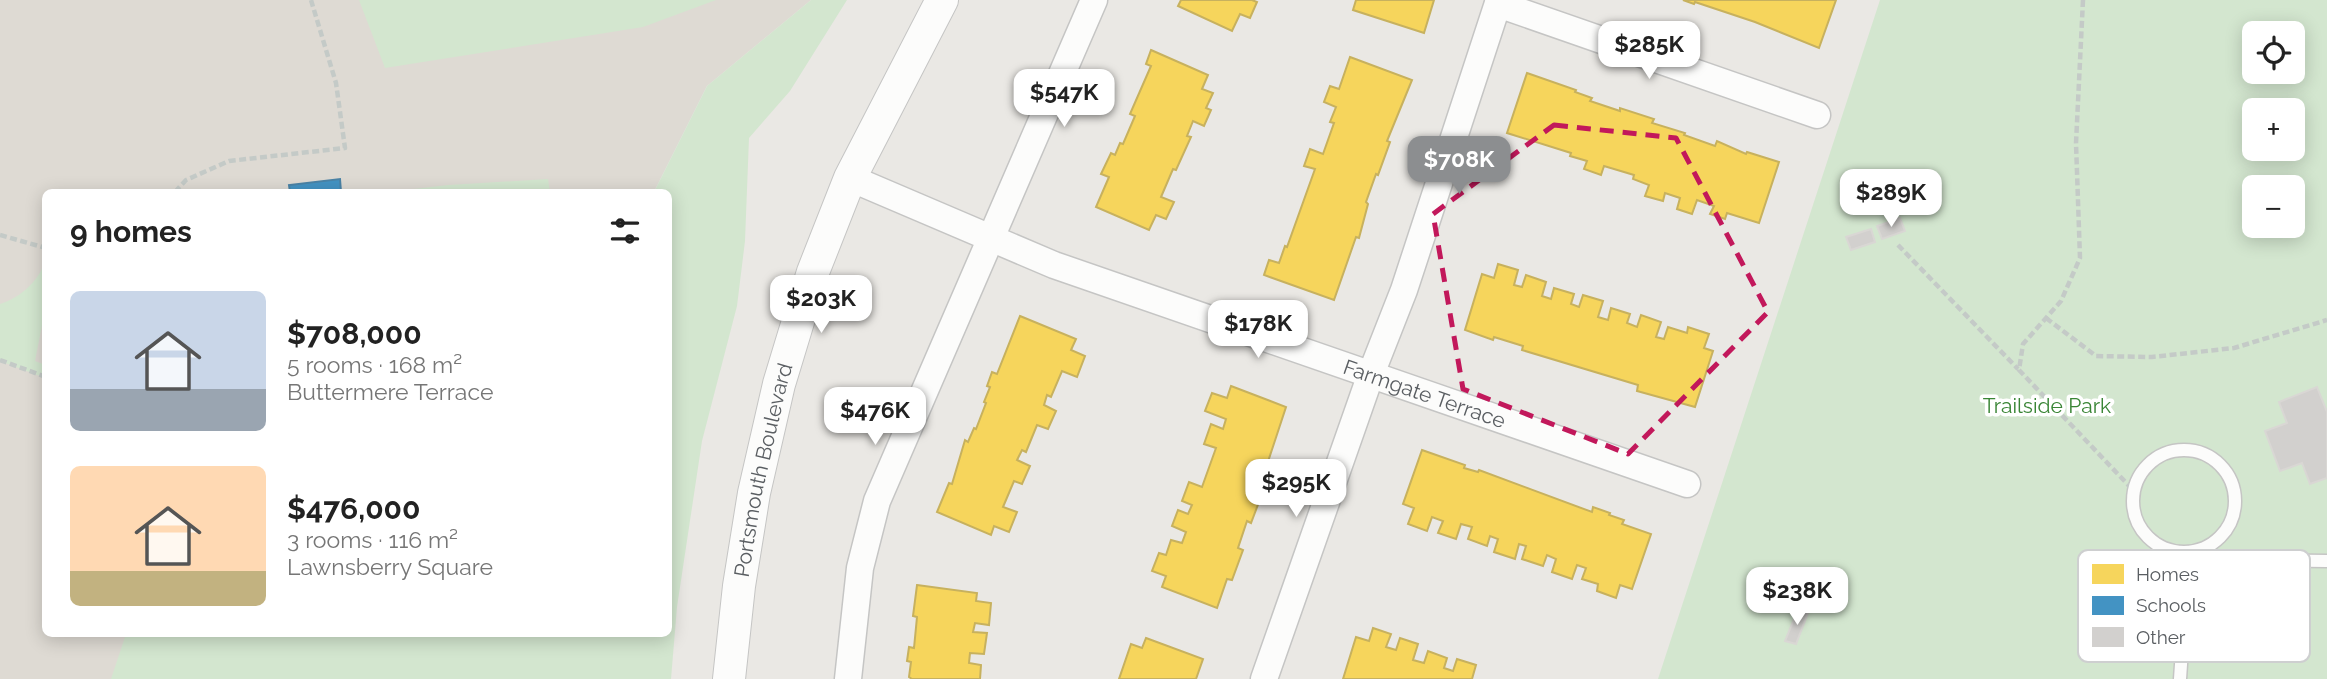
<!DOCTYPE html>
<meta charset="utf-8">
<style>
:root{--surface:#fff;--page:#f6f6f6;--text:#222;--muted:#767676;--accent:#8c8e90}
body{margin:0;font-family:Raleway,sans-serif;background:var(--page);color:var(--text);height:100vh;display:flex;flex-direction:column;font-size:26px;white-space:nowrap}
*{box-sizing:border-box;margin:0}
p{font-size:23px;color:var(--muted)}
.icon{flex:none;width:38px;height:38px;fill:none;stroke:currentColor;stroke-width:2;stroke-linecap:round;stroke-linejoin:round}
.map{position:relative;flex:1;overflow:hidden}
.side{position:absolute;left:42px;top:189px;width:630px;height:448px;display:flex;flex-direction:column;background:var(--surface);border-radius:10px;box-shadow:0 4px 18px #0003}
.side>*{flex:none}
.controls{position:absolute;left:2242px;top:21px;display:grid;gap:14px}
.controls a{display:grid;place-items:center;width:63px;height:63px;border-radius:10px;background:var(--surface);box-shadow:0 4px 18px #0003;font-size:35px}
.price{position:absolute;translate:-50% -60px;padding:0 16px;border-radius:14px;background:#fff;color:#222;font-size:23px;line-height:46px;filter:drop-shadow(0 2px 4px #0008)}
.price::after{content:'';position:absolute;left:50%;top:42px;width:21px;height:16px;margin-left:-10px;background:inherit;clip-path:polygon(0 0,100% 0,50% 100%)}
.price.current{background:var(--accent);color:#fff}
ul{padding:0;list-style:none}
li{display:flex;align-items:center;gap:21px;height:175px;padding:0 28px}
li span{display:grid;place-items:center;flex:none;width:196px;height:140px;border-radius:10px;color:#555}
li>.icon{margin-inline-start:auto}
span .icon{width:84px;height:84px;fill:#fffc;stroke-width:1}
li b{font-size:30px}
h2{display:flex;justify-content:space-between;align-items:center;height:84px;padding:0 28px;font-size:30px}
.map>svg:first-child{display:block}
.education{fill:#dedad3}
.green{fill:#d3e6cf;fill-rule:evenodd}
.homes{fill:#f6d55c;stroke:#c7b15e;stroke-width:2}
.schools{fill:#4393c3;stroke:#4a83a6;stroke-width:2}
.building{fill:#d2d0ce;stroke:#d9d7d4;stroke-width:2}
.lines{fill:none;stroke-linecap:round;stroke-linejoin:round}
.service-casing{stroke:#c5c5c4;stroke-width:15}
.minor-casing{stroke:#c5c5c4;stroke-width:29}
.tertiary-casing{stroke:#c5c5c4;stroke-width:34}
.path{stroke:#c4cac7;stroke-width:4.5;stroke-dasharray:7 3.5;stroke-linecap:butt}
.service{stroke:#fcfcfb;stroke-width:12}
.minor{stroke:#fcfcfb;stroke-width:26}
.tertiary{stroke:#fcfcfb;stroke-width:32}
.marked{fill:none;stroke:#c2185b;stroke-width:5;stroke-dasharray:14 9;stroke-linejoin:round}
.labels{text-anchor:middle;dominant-baseline:central;stroke-width:7;stroke-linejoin:round;paint-order:stroke}
.street-label{font-size:21px;fill:#5a5e62;stroke:#fff}
.park-label{font-size:21px;fill:#398535;stroke:#fff}
.key{fill:#fff;stroke:#cecfd0;stroke-width:2}
.key-label{font-size:19px;fill:#5a5e62}
</style>
<div class="map">
<svg width="2327" height="679" viewBox="0 0 2327 679">
<rect width="100%" height="100%" fill="#eae8e4"/>
<path class="education" d="M0,0H811L707,86L654,192H46V634H350L251,679H0Z"/>
<g class="green">
<path d="M359,0H716L643,27L385,68Z"/>
<path d="M811,0H847L790,91L749,138L745,241L737,306L702,441L677,607L671,679H111L126,634H668V192H654L707,86Z"/>
<path d="M1880,0H2327V679H1658ZM2254,33H2292V72H2254ZM2254,110H2292V149H2254ZM2254,187H2292V226H2254Z"/>
<path d="M548,179L550,192H388L448,185Z"/>
<path d="M45,261V310L35,361L45,365V378L0,361V304C20,298 39,281 45,261Z"/>
</g>
<g class="homes">
<path d="M1181,0H1252L1257,2L1250,18L1240,14L1232,31L1178,6Z"/>
<path d="M1356,0H1434L1424,33L1353,10Z"/>
<path d="M1683,0H1836L1819,48L1755,22L1695,2L1694,4Z"/>
<path d="M1151,50L1208,75L1202,89L1213,93L1206,108L1211,110L1204,126L1193,121L1187,136L1191,137L1176,170L1173,169L1161,197L1174,202L1166,219L1156,215L1149,230L1096,207L1109,177L1101,174L1111,153L1115,155L1120,143L1123,144L1135,116L1130,114L1151,66L1146,64Z"/>
<path d="M1350,57L1412,80L1387,141L1390,142L1378,175L1376,174L1366,202L1368,204L1359,238L1356,237L1334,300L1264,275L1269,260L1279,263L1285,246L1287,247L1315,169L1304,166L1310,149L1323,154L1334,123L1330,122L1336,107L1324,102L1330,86L1339,89Z"/>
<path d="M1527,73L1576,90L1575,92L1592,98L1590,101L1620,111V108L1654,119L1652,123L1685,133L1684,135L1715,146L1717,141L1746,154L1747,152L1779,162L1759,223L1727,213L1725,219L1710,214L1714,206L1697,200L1692,214L1677,209L1680,198L1665,193L1663,201L1645,196L1649,185L1633,179L1634,175L1604,166L1601,175L1584,169L1587,161L1570,156L1571,153L1507,133Z"/>
<path d="M1498,264L1518,270L1514,285L1522,287L1526,275L1546,282L1542,296L1551,299L1554,288L1574,294L1571,304L1579,307L1583,295L1603,301L1598,317L1608,320L1611,308L1630,314L1627,323L1637,327L1641,315L1661,322L1656,337L1664,339L1668,327L1687,333L1688,327L1709,334L1704,348L1713,351L1695,407L1637,391L1638,385L1522,350L1523,346L1494,337L1493,340L1465,330L1482,274L1494,278Z"/>
<path d="M1020,316L1076,339L1071,350L1085,356L1077,377L1062,371L1051,397L1047,395L1044,405L1056,411L1048,429L1037,425L1026,452L1022,450L1017,460L1030,466L1022,484L1014,481L1003,507L1017,512L1009,532L994,526L991,535L937,512L949,483L952,484L965,440L968,442L974,428L976,429L986,403L984,402L990,387L987,386L992,372L997,374Z"/>
<path d="M1231,386L1286,407L1258,492L1262,494L1251,523L1247,521L1238,548L1243,550L1232,580L1227,579L1217,608L1162,587L1166,576L1152,571L1159,553L1166,555L1171,540L1182,543L1186,532L1172,526L1178,510L1188,514L1192,505L1182,501L1189,482L1202,487L1216,448L1204,444L1211,424L1223,429L1226,419L1205,411L1212,393L1227,398Z"/>
<path d="M1422,450L1465,465L1464,468L1478,472L1479,470L1592,512L1593,507L1610,513L1609,515L1624,520L1622,524L1651,534L1632,589L1620,585L1616,598L1597,591L1598,584L1582,579L1586,568L1577,565L1572,579L1552,572L1556,559L1547,555L1543,566L1522,559L1526,546L1519,544L1515,559L1494,552L1498,539L1490,536L1487,546L1468,539L1472,527L1461,524L1456,539L1438,533L1443,521L1432,517L1427,531L1408,524L1414,508L1403,504Z"/>
<path d="M917,585L977,593L976,601L991,603L989,625L975,623L973,632L987,633L984,654L970,653L969,663L981,665L980,679H912L909,677L911,662L907,661L909,647L914,648L917,617L913,616Z"/>
<path d="M1373,628L1391,634L1386,647L1396,650L1400,638L1418,644L1413,660L1424,663L1428,651L1447,658L1444,668L1453,671L1457,659L1476,665L1472,679H1343L1356,637L1369,641Z"/>
<path d="M1146,638L1203,659L1196,679H1119L1131,644L1142,648Z"/>
</g>
<path class="schools" d="M340,179L341,192H290L289,185Z"/>
<g class="building">
<path d="M1900,218L1905,231L1882,239L1877,226Z"/>
<path d="M1871,229L1875,242L1851,250L1846,237Z"/>
<path d="M2317,387L2327,412V478L2310,484L2302,463L2280,471L2265,431L2287,423L2279,402Z"/>
<path d="M1798,609L1808,613L1796,644L1785,641Z"/>
</g>
<g class="lines">
<g class="service-casing">
<g id="service">
<circle cx="2184" cy="501" r="51"/>
<path d="M2187,569L2250,560L2327,561"/>
<path d="M2180,679L2188,563"/>
</g>
</g>
<g class="minor-casing">
<g id="minor">
<path d="M1498,4L1817,115"/>
<path id="s1" d="M850,178L1054,265L1687,484"/>
<path d="M848,679L860,568L877,501L1094,0"/>
<path d="M1264,679L1371,374L1404,290L1499,0"/>
</g>
</g>
<g class="tertiary-casing">
<g id="tertiary">
<path id="s2" d="M729,679L739,586L754,493L779,384L813,272L850,178L942,0"/>
</g>
</g>
<g class="path">
<path d="M2083,0L2076,143L2080,258L2061,301L2023,344L2019,370L2134,491"/>
<path d="M175,192L186,180L229,161L345,148L336,83L311,0"/>
<path d="M0,235L46,248"/>
<path d="M1898,245L2018,369"/>
<path d="M2046,318L2096,356L2152,357L2234,348L2327,320"/>
<path d="M0,360L46,377"/>
</g>
<use href="#service" class="service"/>
<use href="#minor" class="minor"/>
<use href="#tertiary" class="tertiary"/>
</g>
<path class="marked" d="M1554,125L1676,138L1768,312L1628,454L1463,389L1433,214Z"/>
<g class="labels">
<g class="street-label">
<text stroke="none"><textPath href="#s1" startOffset="614">Farmgate Terrace</textPath></text>
<text stroke="none"><textPath href="#s2" startOffset="212">Portsmouth Boulevard</textPath></text>
</g>
<g class="park-label">
<text x="2047" y="405">Trailside Park</text>
</g>
</g>
<rect x="2078" y="550" width="232" height="112" rx="10" class="key"/>
<rect x="2092" y="564" width="32" height="20" fill="#f6d55c"/>
<rect x="2092" y="596" width="32" height="19" fill="#4393c3"/>
<rect x="2092" y="627" width="32" height="20" fill="#d2d0ce"/>
<g class="key-label">
<text x="2136" y="581">Homes</text>
<text x="2136" y="612">Schools</text>
<text x="2136" y="644">Other</text>
</g>
</svg>
<div class="controls">
<a><svg class="icon" aria-label="locate" viewBox="0 0 24 24"><circle cx="12" cy="12" r="6"/><path d="M12 2v4M12 18v4M2 12h4M18 12h4"/></svg></a>
<a>+</a>
<a>−</a>
</div>
<b class="price" style="left:1649px;top:81px">$285K</b>
<b class="price" style="left:1064px;top:129px">$547K</b>
<b class="price current" style="left:1459px;top:196px">$708K</b>
<b class="price" style="left:1891px;top:229px">$289K</b>
<b class="price" style="left:821px;top:335px">$203K</b>
<b class="price" style="left:1258px;top:360px">$178K</b>
<b class="price" style="left:875px;top:447px">$476K</b>
<b class="price" style="left:1296px;top:519px">$295K</b>
<b class="price" style="left:1797px;top:627px">$238K</b>
<section class="side">
<h2>9 homes<svg class="icon" aria-label="filters" viewBox="0 0 24 24"><path d="M4 7h16M4 17h16"/><circle cx="9" cy="7" r="2"/><circle cx="15" cy="17" r="2"/></svg></h2>
<ul>
<li><span style="background:linear-gradient(#c9d6e8 70%,#9aa5b1 0)"><svg class="icon" aria-label="home" viewBox="0 0 24 24"><path d="M3 11l9-7 9 7M6 9v11h12V9"/></svg></span><div><b>$708,000</b><p>5 rooms · 168 m²</p><p>Buttermere Terrace</p></div></li>
<li><span style="background:linear-gradient(#ffd9b3 75%,#c2b280 0)"><svg class="icon" aria-label="home" viewBox="0 0 24 24"><path d="M3 11l9-7 9 7M6 9v11h12V9"/></svg></span><div><b>$476,000</b><p>3 rooms · 116 m²</p><p>Lawnsberry Square</p></div></li>
</ul>
</section>
</div>
